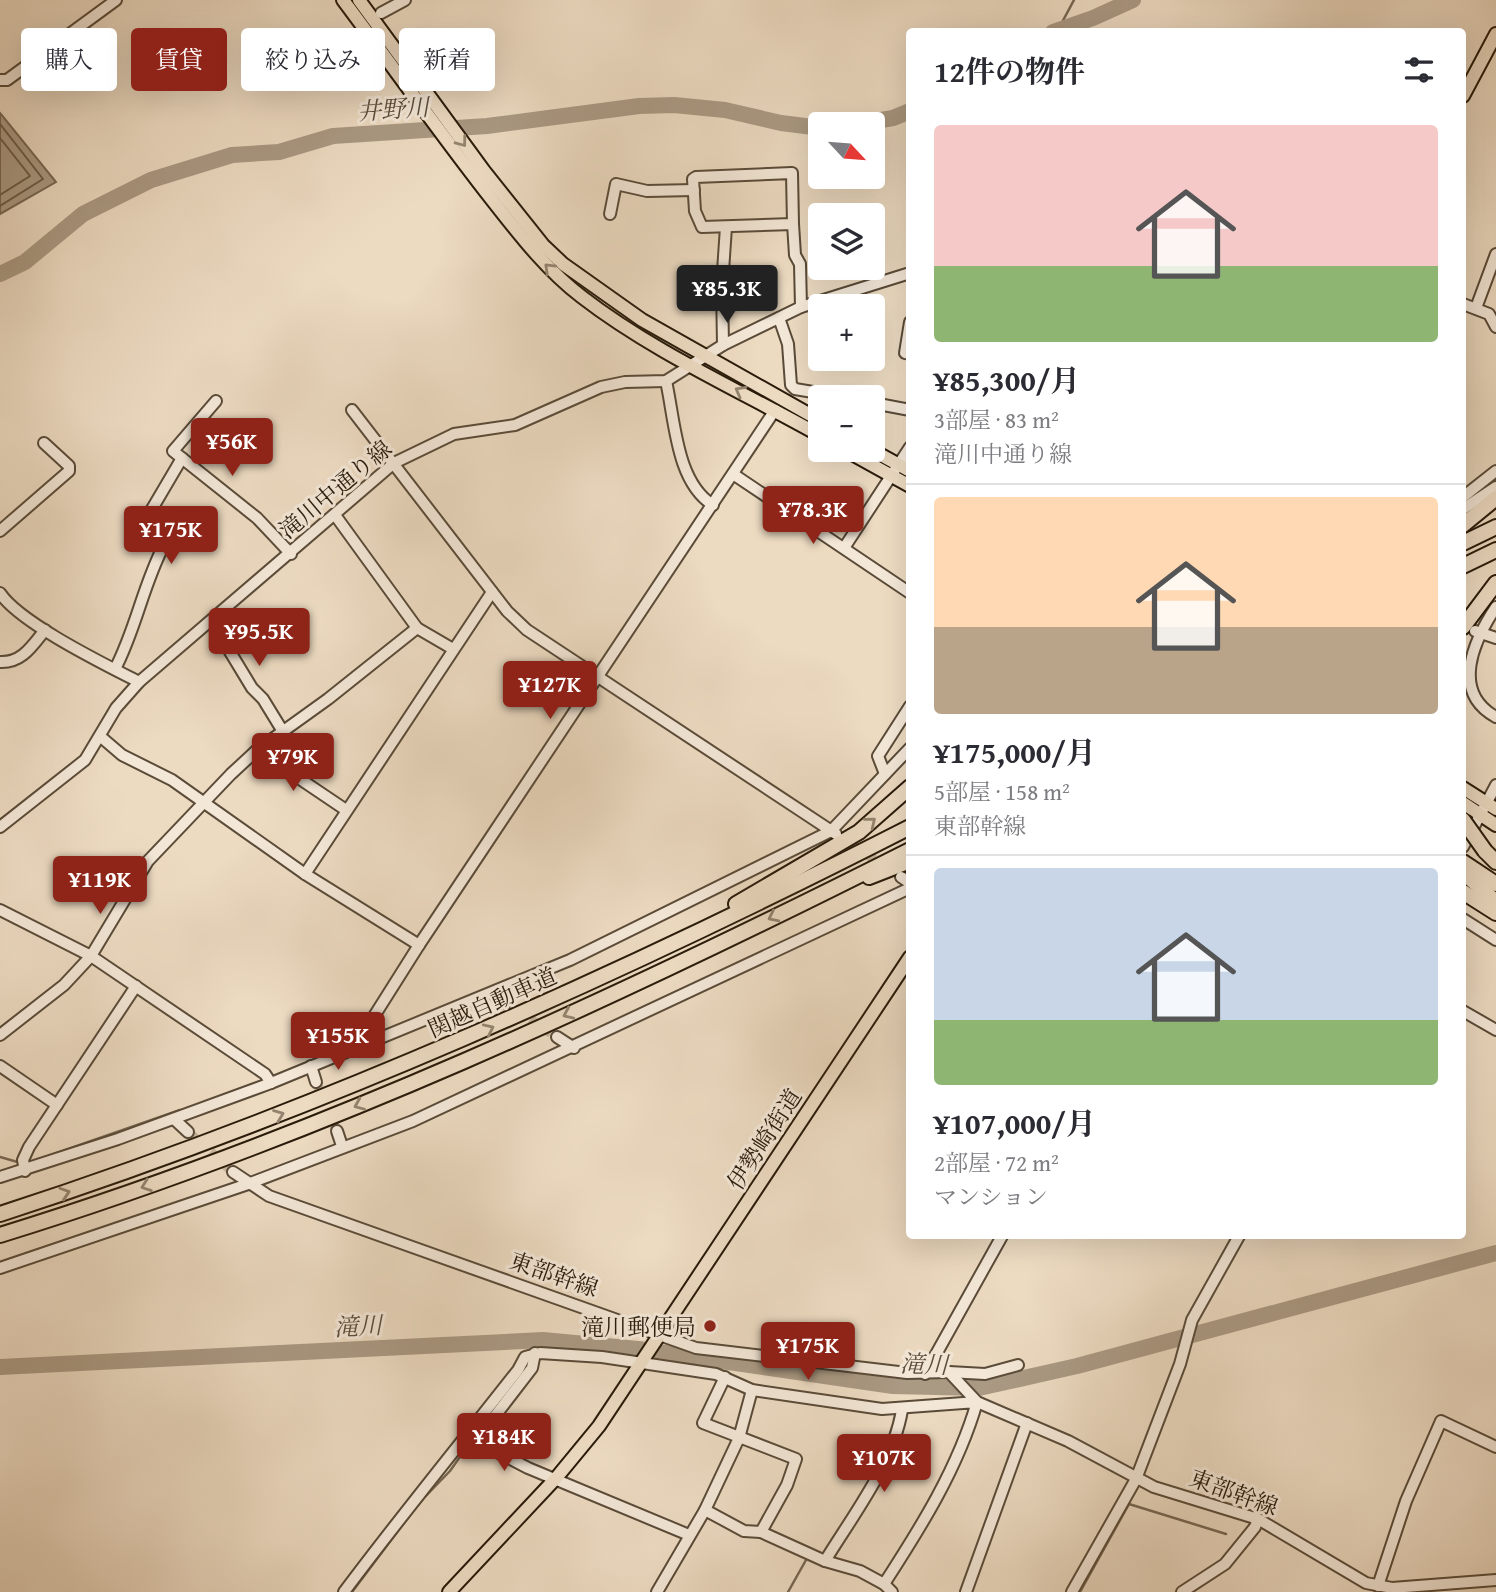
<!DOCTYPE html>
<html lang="ja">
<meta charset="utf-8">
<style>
:root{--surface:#fff;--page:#f2f2f3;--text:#2b2b33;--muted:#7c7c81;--line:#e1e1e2;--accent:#8f2418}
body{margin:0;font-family:"Gentium Book Plus","Noto Serif JP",serif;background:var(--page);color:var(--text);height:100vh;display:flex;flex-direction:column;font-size:26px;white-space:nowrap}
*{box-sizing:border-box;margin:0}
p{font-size:23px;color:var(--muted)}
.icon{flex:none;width:38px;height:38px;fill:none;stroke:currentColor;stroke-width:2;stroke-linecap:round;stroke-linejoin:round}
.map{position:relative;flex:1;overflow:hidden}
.sheet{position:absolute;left:906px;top:28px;width:560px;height:1211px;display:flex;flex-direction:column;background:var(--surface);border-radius:7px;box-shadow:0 7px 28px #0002}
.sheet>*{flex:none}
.top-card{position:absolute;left:21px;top:28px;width:665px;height:63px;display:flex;gap:14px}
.needle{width:46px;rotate:116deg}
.tools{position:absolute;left:808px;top:112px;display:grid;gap:14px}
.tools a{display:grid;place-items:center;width:77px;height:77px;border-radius:7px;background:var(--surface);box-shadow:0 7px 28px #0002;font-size:35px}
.price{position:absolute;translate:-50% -60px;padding:0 16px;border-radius:7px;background:var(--accent);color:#fff;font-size:23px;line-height:46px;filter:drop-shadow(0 2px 4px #0008)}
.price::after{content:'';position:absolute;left:50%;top:42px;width:21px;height:16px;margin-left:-10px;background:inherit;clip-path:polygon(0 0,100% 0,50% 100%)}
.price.active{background:#222;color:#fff}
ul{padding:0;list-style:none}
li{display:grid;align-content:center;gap:14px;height:371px;padding:0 28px}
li+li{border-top:2px solid var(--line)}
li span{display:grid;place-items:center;height:217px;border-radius:7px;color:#555}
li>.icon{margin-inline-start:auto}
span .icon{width:126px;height:126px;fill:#fffc;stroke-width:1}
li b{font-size:30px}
h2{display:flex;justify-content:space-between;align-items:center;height:84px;padding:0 28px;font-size:30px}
.tag{padding:0 24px;border-radius:7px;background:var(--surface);box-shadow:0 7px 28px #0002;font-size:24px;line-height:63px}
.tag.active{background:var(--accent);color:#fff}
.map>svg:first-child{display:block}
.water{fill:#aa9983;stroke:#766753;stroke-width:2}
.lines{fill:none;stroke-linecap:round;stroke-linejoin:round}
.shore{stroke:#6a5a46;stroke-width:2}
.stream{stroke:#766753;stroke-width:2.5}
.river{stroke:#aa9983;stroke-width:16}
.minor-tunnel{stroke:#c5b49c;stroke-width:10;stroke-dasharray:10 5;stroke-linecap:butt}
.minor-casing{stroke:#5a4b38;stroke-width:14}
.major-casing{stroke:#291b0a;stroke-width:16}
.highway-casing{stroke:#291b0a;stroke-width:18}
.minor{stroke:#f3e7d7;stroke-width:10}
.major{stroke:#ecdac1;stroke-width:12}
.highway{stroke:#ecdac1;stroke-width:14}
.highway-bridge-casing{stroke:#291b0a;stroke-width:18;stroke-linecap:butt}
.highway-bridge{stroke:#ecdac1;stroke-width:14}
.oneway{stroke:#94846f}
.poi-dot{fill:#8f2418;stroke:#f3e7d7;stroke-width:2.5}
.labels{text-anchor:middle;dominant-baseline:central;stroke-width:6;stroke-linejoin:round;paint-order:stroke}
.street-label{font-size:23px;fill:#291b0a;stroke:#f3e7d7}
.poi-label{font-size:23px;fill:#291b0a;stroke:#f3e7d7;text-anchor:end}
.water-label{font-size:24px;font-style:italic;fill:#5d4d3a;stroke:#f3e7d7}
</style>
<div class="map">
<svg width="1496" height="1592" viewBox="0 0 1496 1592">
<rect width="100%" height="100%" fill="#ecdac1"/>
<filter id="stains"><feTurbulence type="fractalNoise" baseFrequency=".00286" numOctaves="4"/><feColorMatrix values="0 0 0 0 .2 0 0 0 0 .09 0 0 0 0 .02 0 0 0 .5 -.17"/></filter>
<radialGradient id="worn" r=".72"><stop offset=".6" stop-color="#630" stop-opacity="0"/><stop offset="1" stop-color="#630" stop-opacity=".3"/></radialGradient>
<path class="water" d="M0,113L56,182L0,214Z"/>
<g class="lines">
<g class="shore">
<path d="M0,124L43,179L0,206"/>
<path d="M0,138L30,176L0,195"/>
</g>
<g class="stream">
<path d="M1059,28L1074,0"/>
<path d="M54,1154L180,1110"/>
<path d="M0,1157L21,1163"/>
<path d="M544,1348L552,1341"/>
<path d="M419,1503L450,1471L471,1441"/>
<path d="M352,1592L413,1511"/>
<path d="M788,1592L806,1560"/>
<path d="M1080,1592L1129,1504L1226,1534"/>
</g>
<g class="river">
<path d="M1053,32L1093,18L1133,0"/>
<path d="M857,124L893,118L910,111"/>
<path d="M0,274L25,262L83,214L151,180L232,155L279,152L333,136L487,126L639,106L674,105L725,110L781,123L821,128"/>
<path d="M0,1367L543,1340L638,1349L893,1386L979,1388L1077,1366L1496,1253"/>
</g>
<g class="minor-tunnel">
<path d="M841,837L886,867"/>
<path d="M505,1003L557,1037"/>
<path d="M316,1082L337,1131"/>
<path d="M188,1132L233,1172"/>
</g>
<g class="minor-casing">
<g id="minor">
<path d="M381,13L405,0"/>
<path d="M0,80H7L116,0"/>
<path d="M610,214L616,184L647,191L694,190"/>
<path d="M793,224L702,227L695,211L693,179L696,177L792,173L793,224L795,255L800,264L801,307"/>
<path d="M1463,304L1489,314L1496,327"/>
<path d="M1476,308L1496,254"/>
<path d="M779,318L788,344L791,385L795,389L843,397"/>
<path d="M910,322L905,353L910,354"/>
<path d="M723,345L722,286L726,227"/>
<path d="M666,381C675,421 676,482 713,505"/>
<path d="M216,401L173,451L257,518L291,554"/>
<path d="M873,403L910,410"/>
<path d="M352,410L507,611L527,630L836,834"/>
<path d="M733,474L910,593"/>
<path d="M1463,497L1496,471"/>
<path d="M1463,509L1496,487"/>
<path d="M335,515L417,628L453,649"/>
<path d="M0,531L69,471V466L44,443"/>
<path d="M844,548L910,447"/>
<path d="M0,593C20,623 104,664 139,682"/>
<path d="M1496,607C1474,640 1450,692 1496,717"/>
<path d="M212,622L252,688L263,699L282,730"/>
<path d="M1475,631L1496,638"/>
<path d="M0,662C22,663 32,646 45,630"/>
<path d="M115,669C136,629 143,585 164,545L142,526L182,458"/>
<path d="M101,737L122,755L172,780L305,874L419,945"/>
<path d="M257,750L346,810"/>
<path d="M885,774L878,756L910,706"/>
<path d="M0,827L85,760L116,708L139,682L394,463L454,434L515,425L601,387L625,382L666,381L723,345L801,307L910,273"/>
<path d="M1463,847L1496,785"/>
<path d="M305,874L492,592"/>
<path d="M901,877L910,883"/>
<path d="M0,910L91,956L265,1074L271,1083"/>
<path d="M1463,919L1496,940"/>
<path d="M492,994L505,1003"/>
<path d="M1463,1011L1496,1030"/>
<path d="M0,1035L64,985L91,956L148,861L231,774L257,750L328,699L417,628"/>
<path d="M557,1037L574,1048"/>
<path d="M354,1048L419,945L775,410"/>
<path d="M0,1066L57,1105"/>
<path d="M311,1066L316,1082"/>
<path d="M174,1119L188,1132"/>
<path d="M337,1131L342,1146"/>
<path d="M25,1171L23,1160L29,1147L136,986"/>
<path d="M233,1172L269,1196L696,1348L907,1373L949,1372L977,1402L1068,1441L1154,1487L1258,1519L1366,1583L1392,1588L1496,1580"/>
<path d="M0,1177L118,1139L271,1083L570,960L831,831L910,748"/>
<path d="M0,1268L248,1184L413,1121L910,888"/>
<path d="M949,1372L985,1374L1018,1365"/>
<path d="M925,1374L1002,1236"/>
<path d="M725,1377L703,1423L796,1459L787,1485L761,1532"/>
<path d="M466,1436L528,1468L689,1535"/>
<path d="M475,1442L532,1368L535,1353"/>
<path d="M705,1510L744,1531L761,1532L825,1561L860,1571L884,1584L892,1592"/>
<path d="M825,1561C853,1515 893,1464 902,1410"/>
<path d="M1378,1586L1406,1501L1441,1421L1496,1447"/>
<path d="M344,1592C400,1517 460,1444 518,1370L525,1357L540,1353L602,1357L716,1374L752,1390L882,1409L977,1402C958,1468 921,1527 884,1584"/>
<path d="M657,1592L705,1510L739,1438L752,1390"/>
<path d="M966,1592L1027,1423"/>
<path d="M1072,1592L1136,1479L1180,1364L1192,1320L1239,1236"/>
<path d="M1182,1592L1225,1564L1255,1527L1258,1519"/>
</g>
</g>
<g class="major-casing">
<g id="major">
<path d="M343,0C391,64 437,129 486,192C516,230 544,268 582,297C653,352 743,392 821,436"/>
<path d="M359,0L484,171L543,245L563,264L642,320L821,421"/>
<path d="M1463,96L1496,34"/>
<path d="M845,450L910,486"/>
<path d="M872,450L910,471"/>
<path d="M1463,788L1496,809"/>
<path d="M1463,803L1496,825"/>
<path d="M449,1592L557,1477L599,1426L910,957"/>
</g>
</g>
<g class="highway-casing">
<g id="highway">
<path d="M1463,525L1496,498"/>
<path d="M1463,543L1496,527"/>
<path d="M1463,566L1496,550"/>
<path d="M1463,627L1496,583"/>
<path d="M1485,851L1496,862"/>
<path d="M1463,862L1496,884"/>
<path d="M1463,872L1496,902"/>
<path d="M869,877L910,861"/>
<path d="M1463,892L1496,913"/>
<path d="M736,904L859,832L910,787"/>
<path d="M0,1214C315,1112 616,977 910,827"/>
<path d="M0,1235C315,1138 616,998 910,850"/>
</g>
</g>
<use href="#minor" class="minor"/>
<use href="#major" class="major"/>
<use href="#highway" class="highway"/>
<g class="highway-bridge-casing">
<path id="highway-bridge" d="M1463,820L1485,851"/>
</g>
<use href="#highway-bridge" class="highway-bridge"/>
</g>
<defs><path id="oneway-chevron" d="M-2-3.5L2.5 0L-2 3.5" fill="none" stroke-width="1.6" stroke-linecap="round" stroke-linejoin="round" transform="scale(1.75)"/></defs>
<g class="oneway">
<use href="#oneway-chevron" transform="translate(462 142) rotate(53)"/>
<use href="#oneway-chevron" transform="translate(549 268) rotate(-136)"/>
<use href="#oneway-chevron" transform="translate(740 391) rotate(-151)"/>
<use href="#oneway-chevron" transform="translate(871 822) rotate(-39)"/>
<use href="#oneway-chevron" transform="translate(773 917) rotate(154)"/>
<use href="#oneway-chevron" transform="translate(568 1014) rotate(156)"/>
<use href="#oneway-chevron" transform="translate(489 1029) rotate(-25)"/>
<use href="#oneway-chevron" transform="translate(359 1105) rotate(157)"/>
<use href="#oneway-chevron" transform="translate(279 1115) rotate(-21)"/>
<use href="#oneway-chevron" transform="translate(146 1186) rotate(160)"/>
<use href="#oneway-chevron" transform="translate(65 1193) rotate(-18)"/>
</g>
<circle class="poi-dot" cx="710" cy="1326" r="7"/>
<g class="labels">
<g class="street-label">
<text transform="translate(335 489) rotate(-40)">滝川中通り線</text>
<text transform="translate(492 1002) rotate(-24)">関越自動車道</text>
<text transform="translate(764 1139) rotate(-57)">伊勢崎街道</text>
<text transform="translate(554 1274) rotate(19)">東部幹線</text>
<text transform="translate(1234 1492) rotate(20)">東部幹線</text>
</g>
<g class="poi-label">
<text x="696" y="1326">滝川郵便局</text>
</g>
<g class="water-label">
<text transform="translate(393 109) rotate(-4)">井野川</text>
<text transform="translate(358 1326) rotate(-3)">滝川</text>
<text transform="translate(924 1364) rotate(2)">滝川</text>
</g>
</g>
<rect width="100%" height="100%" filter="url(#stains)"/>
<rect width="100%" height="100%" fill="url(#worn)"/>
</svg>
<div class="tools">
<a><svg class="needle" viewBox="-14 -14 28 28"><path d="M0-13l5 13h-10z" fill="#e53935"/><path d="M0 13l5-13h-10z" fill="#7c7c81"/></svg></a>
<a><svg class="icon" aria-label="layers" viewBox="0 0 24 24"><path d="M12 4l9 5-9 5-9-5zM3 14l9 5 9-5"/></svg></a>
<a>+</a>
<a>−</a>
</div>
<b class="price active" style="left:727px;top:325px">¥85.3K</b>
<b class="price" style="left:232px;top:478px">¥56K</b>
<b class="price" style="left:813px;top:546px">¥78.3K</b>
<b class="price" style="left:171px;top:566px">¥175K</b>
<b class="price" style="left:259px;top:668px">¥95.5K</b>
<b class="price" style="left:550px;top:721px">¥127K</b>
<b class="price" style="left:293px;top:793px">¥79K</b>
<b class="price" style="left:100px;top:916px">¥119K</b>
<b class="price" style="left:338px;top:1072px">¥155K</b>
<b class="price" style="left:808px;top:1382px">¥175K</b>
<b class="price" style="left:504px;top:1473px">¥184K</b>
<b class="price" style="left:884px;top:1494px">¥107K</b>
<div class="top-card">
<a class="tag">購入</a>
<a class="tag active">賃貸</a>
<a class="tag">絞り込み</a>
<a class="tag">新着</a>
</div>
<section class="sheet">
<h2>12件の物件<svg class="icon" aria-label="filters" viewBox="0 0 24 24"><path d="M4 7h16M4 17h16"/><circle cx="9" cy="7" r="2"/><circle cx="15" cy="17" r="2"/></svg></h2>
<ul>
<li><span style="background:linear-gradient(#f6c9c9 65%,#8fb573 0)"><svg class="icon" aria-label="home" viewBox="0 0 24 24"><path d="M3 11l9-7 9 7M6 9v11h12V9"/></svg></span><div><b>¥85,300/月</b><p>3部屋 · 83 m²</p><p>滝川中通り線</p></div></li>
<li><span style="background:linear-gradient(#ffd9b3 60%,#b9a48a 0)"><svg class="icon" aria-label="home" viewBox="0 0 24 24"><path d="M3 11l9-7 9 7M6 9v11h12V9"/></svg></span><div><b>¥175,000/月</b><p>5部屋 · 158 m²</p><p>東部幹線</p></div></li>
<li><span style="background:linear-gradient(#c9d6e8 70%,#8fb573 0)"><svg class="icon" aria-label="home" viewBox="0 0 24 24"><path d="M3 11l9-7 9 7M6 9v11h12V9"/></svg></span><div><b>¥107,000/月</b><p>2部屋 · 72 m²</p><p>マンション</p></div></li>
</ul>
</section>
</div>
